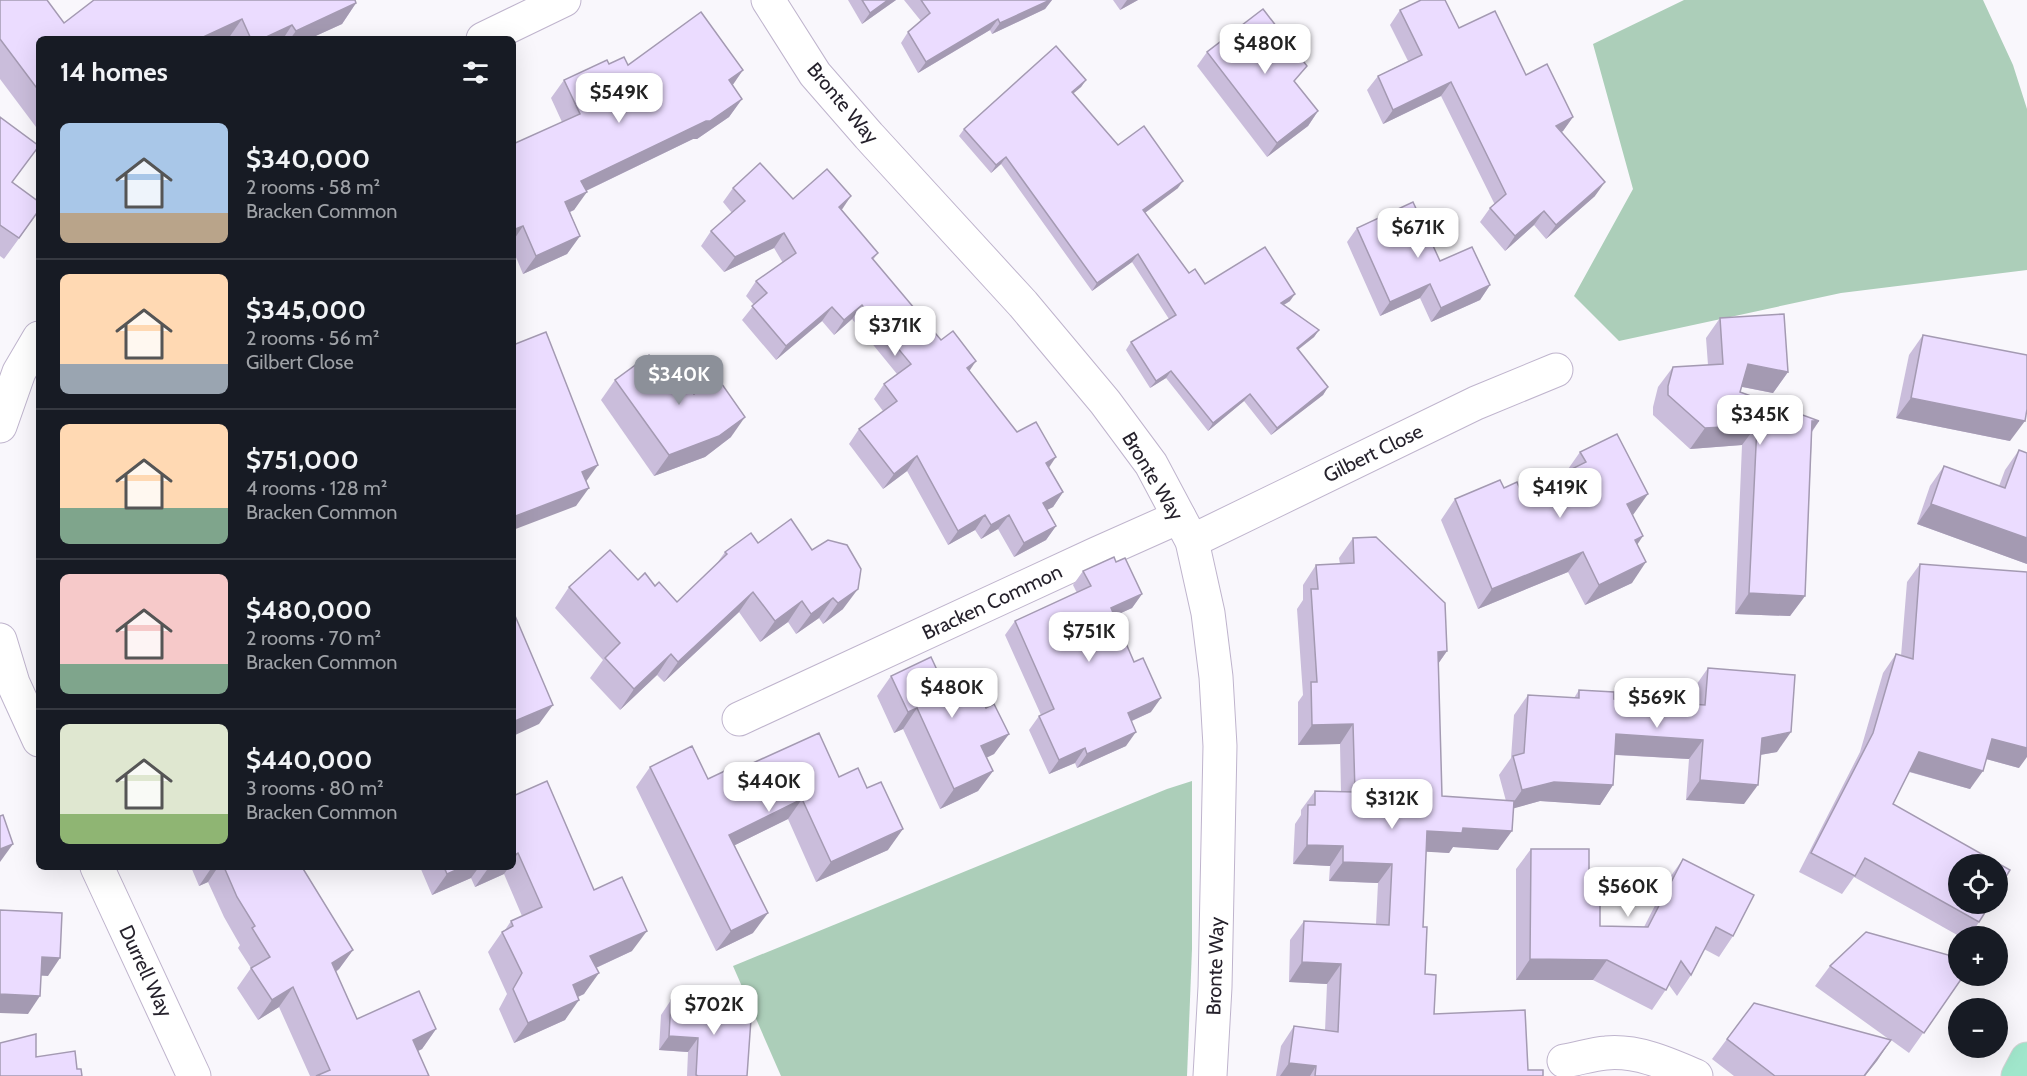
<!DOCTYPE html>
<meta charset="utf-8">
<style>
:root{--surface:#171b24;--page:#20242c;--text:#f1f3f6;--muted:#9ea1a6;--line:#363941;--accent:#8c9099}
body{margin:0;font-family:Cabin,sans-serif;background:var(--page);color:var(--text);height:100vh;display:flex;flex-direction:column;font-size:22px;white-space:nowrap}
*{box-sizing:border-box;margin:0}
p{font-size:20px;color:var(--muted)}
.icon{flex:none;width:33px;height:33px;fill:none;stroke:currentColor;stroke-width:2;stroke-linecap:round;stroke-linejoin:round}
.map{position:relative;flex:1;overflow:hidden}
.panel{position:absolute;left:36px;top:36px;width:480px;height:834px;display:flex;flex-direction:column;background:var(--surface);border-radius:9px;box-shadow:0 6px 24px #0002}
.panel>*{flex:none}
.tools{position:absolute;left:1948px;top:854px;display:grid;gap:12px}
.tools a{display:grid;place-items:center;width:60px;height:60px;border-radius:50%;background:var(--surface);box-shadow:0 6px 24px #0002;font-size:30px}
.price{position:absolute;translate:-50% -51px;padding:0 14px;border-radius:12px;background:#fff;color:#222;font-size:20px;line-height:39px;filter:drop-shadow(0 2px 3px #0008)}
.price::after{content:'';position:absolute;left:50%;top:36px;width:18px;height:14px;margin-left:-9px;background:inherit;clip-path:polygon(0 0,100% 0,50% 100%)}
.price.active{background:var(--accent);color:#fff}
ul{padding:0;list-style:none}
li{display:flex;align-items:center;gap:18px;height:150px;padding:0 24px}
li+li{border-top:2px solid var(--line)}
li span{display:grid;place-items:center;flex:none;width:168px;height:120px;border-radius:9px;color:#555}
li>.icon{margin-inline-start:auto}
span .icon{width:72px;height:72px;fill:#fffc;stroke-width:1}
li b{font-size:26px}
h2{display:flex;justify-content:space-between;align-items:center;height:72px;padding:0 24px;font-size:26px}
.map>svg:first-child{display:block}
.green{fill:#acceb9}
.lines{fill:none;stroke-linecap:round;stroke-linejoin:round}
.minor-casing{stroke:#bfb4cd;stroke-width:35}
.major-casing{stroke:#d4d3d5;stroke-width:35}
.minor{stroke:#fff;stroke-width:33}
.major{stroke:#a0e6cb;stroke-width:33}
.wall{fill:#cabddb}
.shaded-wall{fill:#a49ab2}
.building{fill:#ebdcff;stroke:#a49ab2;stroke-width:1.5}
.labels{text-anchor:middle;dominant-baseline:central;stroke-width:6;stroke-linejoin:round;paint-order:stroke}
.street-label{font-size:20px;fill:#26222c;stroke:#fff}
</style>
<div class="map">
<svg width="2027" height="1076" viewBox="0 0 2027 1076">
<rect width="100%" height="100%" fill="#f9f7fc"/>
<g class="green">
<path d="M1684,0H1983L2013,65L2027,109V270L1841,293L1619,341L1574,296L1633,189L1593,44Z"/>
<path d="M1192,781V949L1187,1076H781L733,966L1167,789Z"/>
</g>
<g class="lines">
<g class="minor-casing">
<g id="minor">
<path d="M768,0L815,74L869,136L1023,304L1105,402L1151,464L1192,541L1208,613L1216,677L1220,746L1215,987L1210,1076"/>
<path d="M483,39L564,0"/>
<path d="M0,426L19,372L39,338"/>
<path d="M1192,541L1476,403L1556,370"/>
<path d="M0,640L13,683L39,740"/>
<path d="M739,719L1096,554L1179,517"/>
<path d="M97,867L194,1076"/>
<path d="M1564,1061C1578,1059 1592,1054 1606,1053C1637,1050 1668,1064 1696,1076"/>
</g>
</g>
<g class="major-casing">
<path id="major" d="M2018,1076L2027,1059"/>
</g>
<use href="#minor" class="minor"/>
<use href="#major" class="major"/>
</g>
<g class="wall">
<path d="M0,0L64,23L356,3L342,24L309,39H39V131L0,79Z"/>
<path d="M848,0H896L862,24Z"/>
<path d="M904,0H1052L1045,9L992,34L990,30L918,73L901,43L908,32L921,21Z"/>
<path d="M1113,0H1138L1120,10Z"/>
<path d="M1400,10L1459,28L1526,75L1573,117L1563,131L1562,132L1595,196L1546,239L1534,225L1505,251L1480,222L1490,208L1495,205L1441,96L1383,124L1367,90L1378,76L1408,61L1390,25Z"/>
<path d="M1207,52L1295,82L1318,111L1308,126L1267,157L1197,66Z"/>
<path d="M609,64L743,70L732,85L742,99L729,117L697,139H693L586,191L574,210L570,212L580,236L567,254L523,274L513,250V144L562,122L551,98L564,80Z"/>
<path d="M1086,80L1081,87L1073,93L1118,145L1178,188L1145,213L1189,273L1205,284L1290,301L1284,305L1319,330L1314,337L1298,350L1328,387L1323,395L1271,435L1244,401L1208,431L1166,378L1150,388L1126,350L1131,342L1169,319L1132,262L1092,291L1001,164L991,173L959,136L964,129Z"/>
<path d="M0,117L13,183L39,211L4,259L0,256Z"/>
<path d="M733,188L842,210L878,253L873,260L941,340L969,371L1017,432L1049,468L1063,492L1053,507L1047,510L1056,526L1046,540L1014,557L998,529L981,539L975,530L948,545L907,471L883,489L849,444L859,429L883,411L874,399L884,384L897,374L852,319L834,335L822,321L776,360L742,320L754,305L746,296L756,281L783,263L774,248L724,272L701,246L711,231L732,213L723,202Z"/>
<path d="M1357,228L1440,261L1490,285L1480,300L1431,322L1420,298L1380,316L1347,242Z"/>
<path d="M1720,318L1788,372L1773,393L1742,387L1740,392L1819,421L1812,432L1805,596L1790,616L1735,614L1742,445L1690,449L1653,415V407L1658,387L1673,367L1708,365L1706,338Z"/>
<path d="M1923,335L2010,441L1896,418L1909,355Z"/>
<path d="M665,377L694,394L731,437L705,457L654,476L601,400L615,380Z"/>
<path d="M2019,450L2027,564L1917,524L1930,486L1944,466L1999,486L2005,470Z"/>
<path d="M1580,452L1633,515L1637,544L1632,583L1585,605L1568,572L1478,609L1441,520L1455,499L1504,488L1522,494L1566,472Z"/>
<path d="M791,519L843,609L823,624L819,618L796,634L788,622L760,642L739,612L664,682L657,675L620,710L590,678L603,660L555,608L569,587L638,580L655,586L677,602L715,566L725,552L758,543Z"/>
<path d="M1353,538L1447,651L1438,664L1442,796L1506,801L1499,775L1511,758L1514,715L1528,695L1574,698L1579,690L1614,699L1693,705L1694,688L1708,668L1777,752L1760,755L1744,804L1686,800L1689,759L1615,755L1613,785L1600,805L1540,801L1513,808L1498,850L1453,847L1449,853L1426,851L1423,927L1425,974L1434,1014L1528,1070L1543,1076H1276L1281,1046L1294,1026L1325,1031L1327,984L1289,982L1290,940L1304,921L1376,924L1378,883L1329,881L1330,866L1293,864L1295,824L1301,815V810L1315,791L1341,792L1340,744L1298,745V702L1303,695L1297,609L1303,600V585L1316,565L1340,564L1339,558Z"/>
<path d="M1116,562L1142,594L1132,608L1114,616L1151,712L1132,721L1126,746L1077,768L1075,763L1049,774L1029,730L1039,716L1041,715L1005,635L1015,621L1077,593L1073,585L1083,571Z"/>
<path d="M1920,564L2019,768L1986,759L1970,789L1909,772L1893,804L1979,922L1970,936H1959L1854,877L1842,894L1799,872L1860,752L1883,673L1896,654L1901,656L1907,582Z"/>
<path d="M891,676L944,685L986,708L1009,734L994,754L986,758L993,771L978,791L940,809L903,729L894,733L877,696Z"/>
<path d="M650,767L708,779L733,772L839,777L888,850L816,882L788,819L735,845L753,933L716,951L636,787Z"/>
<path d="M513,796L594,890L632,951L596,968L584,994L578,997L565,1020L514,1043L499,1009L507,994L488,952L502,932L505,930L511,921L522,916L504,874L475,887L471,878L432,895L420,867H513Z"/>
<path d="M1531,849L1589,888L1600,926L1644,927L1668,880L1683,859L1733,936L1719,957L1704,949L1691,975L1677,996L1669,985L1652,1010L1593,980H1516V869Z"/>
<path d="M191,867H302L353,950L339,969L336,972L357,1019L436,1029L422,1049L418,1051L429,1076H310L279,1007L258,1020L237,988L251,968L238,948L240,945L224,917L208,882L199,886Z"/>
<path d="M1830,966L1964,975L1909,1053L1891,1040L1865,1076H1734L1712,1059L1727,1039L1890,1040L1815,986Z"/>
<path d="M671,1000L744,1019L747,1076H687L688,1052L659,1050L661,1015Z"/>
</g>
<g class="shaded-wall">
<path d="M888,0H896L862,24L870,13Z"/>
<path d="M1050,0H1052L1045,9L992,34L1000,23Z"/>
<path d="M1127,0H1138L1120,10Z"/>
<path d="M356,3L342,24L309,39H290L296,31Z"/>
<path d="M242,19L228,39H199Z"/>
<path d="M998,19L990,30L918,73L926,62Z"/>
<path d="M292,25L283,39H262Z"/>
<path d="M743,70L730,89L729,80Z"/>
<path d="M1086,80L1081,87L1067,99L1072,92Z"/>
<path d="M1451,82L1441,96L1383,124L1393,110Z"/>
<path d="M742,99L729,117L697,139H693L569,199L581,181Z"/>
<path d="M1318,111L1308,126L1267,157L1277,143Z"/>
<path d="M1573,117L1563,131L1546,140L1556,126Z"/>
<path d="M1006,157L1001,164L991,173L996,165Z"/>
<path d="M1183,181L1178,188L1138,218L1143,210Z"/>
<path d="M1605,182L1595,196L1546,239L1556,225Z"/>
<path d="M587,192L574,210L552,220L565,202Z"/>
<path d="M851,196L841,211L839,207Z"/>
<path d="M1544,211L1534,225L1505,251L1515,236Z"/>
<path d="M523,226L513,241V230Z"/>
<path d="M784,233L774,248L724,272L735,257Z"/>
<path d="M580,236L567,254L523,274L536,256Z"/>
<path d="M1138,254L1132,262L1092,291L1097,283Z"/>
<path d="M1430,284L1420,298L1380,316L1390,302Z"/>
<path d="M1490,285L1480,300L1431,322L1441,308Z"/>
<path d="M1295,294L1290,301L1275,310L1281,303Z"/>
<path d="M862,305L852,319L834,335L844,320Z"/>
<path d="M832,307L822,321L776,360L786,346Z"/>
<path d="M1319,330L1314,337L1291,355L1297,348Z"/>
<path d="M976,361L966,376L967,368Z"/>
<path d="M1748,364L1788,372L1773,393L1733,385Z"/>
<path d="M1171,371L1166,378L1150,388L1156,381Z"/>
<path d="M1328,387L1323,395L1271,435L1277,428Z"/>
<path d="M1250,394L1244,401L1208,431L1213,423Z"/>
<path d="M1911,398L2025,421L2010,441L1896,418Z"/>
<path d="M745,417L731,437L705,457L654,476L669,455Z"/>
<path d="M1812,421H1819L1805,441Z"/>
<path d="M1757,425L1742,445L1690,449L1705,428Z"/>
<path d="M917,456L907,471L883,489L894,474Z"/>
<path d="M1056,457L1046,472V463Z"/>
<path d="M598,465L585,483L582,472Z"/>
<path d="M589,488L576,506L513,530V517Z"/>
<path d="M1063,492L1053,507L1033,517L1043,503Z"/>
<path d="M1648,494L1633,515L1613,525L1627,504Z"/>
<path d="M1931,504L2027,538V564L1917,524Z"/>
<path d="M985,515L975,530L948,545L958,531Z"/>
<path d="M1009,515L998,529L981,539L991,525Z"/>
<path d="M1056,526L1046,540L1014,557L1024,543Z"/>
<path d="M1643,536L1629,557L1635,540Z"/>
<path d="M1583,552L1568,572L1478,609L1492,589Z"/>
<path d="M1646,562L1632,583L1585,605L1599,585Z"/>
<path d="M858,589L843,609L823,624L838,603Z"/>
<path d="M753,592L739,612L664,682L678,662Z"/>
<path d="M1749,593L1805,596L1790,616L1735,614Z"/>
<path d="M1142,594L1132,608L1101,622L1111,608Z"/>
<path d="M833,598L819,618L796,634L811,614Z"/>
<path d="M802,601L788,622L760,642L775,621Z"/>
<path d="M1447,651L1433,671L1438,652Z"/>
<path d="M671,654L657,675L620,710L634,689Z"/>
<path d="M1161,698L1151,712L1118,727L1128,713Z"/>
<path d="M553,705L539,724L513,736V723L515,721Z"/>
<path d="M917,708L903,729L894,733L908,712Z"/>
<path d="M1353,724L1340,744L1298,745L1312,725Z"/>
<path d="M1136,732L1126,746L1077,768L1087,754Z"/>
<path d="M1791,732L1777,752L1748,757L1762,738Z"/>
<path d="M1009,734L994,754L967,767L981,746Z"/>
<path d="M1616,734L1703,740L1689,759L1602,754Z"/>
<path d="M1992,739L2027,748V757L2019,768L1979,757Z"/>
<path d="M1085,748L1075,763L1049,774L1059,760Z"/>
<path d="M1919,752L1983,771L1970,789L1907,771Z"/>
<path d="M993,771L978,791L940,809L954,789Z"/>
<path d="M1700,780L1758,785L1744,804L1686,800Z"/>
<path d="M1554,782L1613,785L1600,805L1540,801L1508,810L1522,790Z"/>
<path d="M802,799L788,819L715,855L729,835Z"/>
<path d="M1463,828L1512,831L1498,850L1453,847L1449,853L1413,851L1427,831Z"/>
<path d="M903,829L888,850L816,882L831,862Z"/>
<path d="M13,844L0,862V849Z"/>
<path d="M1307,845L1343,846L1330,866L1293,864Z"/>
<path d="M518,853L513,861V856Z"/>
<path d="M1343,862L1392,864L1378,883L1329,881Z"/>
<path d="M212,867H218L208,882L199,886Z"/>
<path d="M463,867H479L471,878L432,895L447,874Z"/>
<path d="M489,867H509L504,874L475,887Z"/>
<path d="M768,913L753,933L716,951L731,931Z"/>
<path d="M647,931L632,951L576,977L590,956Z"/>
<path d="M353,950L339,969L318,983L332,963Z"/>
<path d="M42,957L60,958L48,976L29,975Z"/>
<path d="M1530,959L1607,960L1593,980H1516Z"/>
<path d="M1302,962L1341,964L1327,984L1289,982Z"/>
<path d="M599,973L584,994L558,1006L573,985Z"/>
<path d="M293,987L279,1007L258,1020L272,1000Z"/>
<path d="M0,994L40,996L28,1014L0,1013Z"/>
<path d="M579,1000L565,1020L514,1043L528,1023Z"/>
<path d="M436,1029L422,1049L399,1060L413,1040Z"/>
<path d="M669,1036L698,1038L688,1052L659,1050Z"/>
<path d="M1891,1040L1877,1061L1865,1076H1864Z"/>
<path d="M1289,1063L1316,1066L1310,1076H1280Z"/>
</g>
<g class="building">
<path d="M0,0H47L64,23L94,0H355L356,3L296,31L292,25L262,39H251L242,19L199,39H39V91L0,39Z"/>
<path d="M862,0H888L870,13Z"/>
<path d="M921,0H1050L1000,23L998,19L926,62L908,32L930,13Z"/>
<path d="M1421,0H1445L1459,28L1495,11L1526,75L1547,64L1573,117L1556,126L1605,182L1556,225L1544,211L1515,236L1490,208L1506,194L1451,82L1393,110L1378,76L1422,55L1400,10Z"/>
<path d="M1263,9L1307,66L1294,81L1318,111L1277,143L1207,52Z"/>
<path d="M701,12L743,70L729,80L742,99L710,121H706L581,181L587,192L565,202L580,236L536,256L523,226L513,230V144L580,114L564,80L607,60L609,64L624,57L628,65Z"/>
<path d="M1056,46L1086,80L1072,92L1118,145L1144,126L1183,181L1143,210L1189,273L1195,269L1205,284L1265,247L1295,294L1281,303L1319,330L1297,348L1328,387L1277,428L1250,394L1213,423L1171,371L1156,381L1131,342L1176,315L1138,254L1097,283L1006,157L996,165L964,129Z"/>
<path d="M0,117L39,146L12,182L39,202V210L19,238L0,225Z"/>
<path d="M760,163L793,199L827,169L851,196L839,207L878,253L872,258L941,340L953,331L976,361L967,368L1017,432L1036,422L1056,457L1046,463L1063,492L1043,503L1056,526L1024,543L1009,515L991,525L985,515L958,531L917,456L894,474L859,429L897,401L884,384L911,364L862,305L844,320L832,307L786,346L752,306L767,293L756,281L796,253L784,233L735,257L711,231L745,201L733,188Z"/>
<path d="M1413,202L1440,261L1472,247L1490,285L1441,308L1430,284L1390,302L1357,228Z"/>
<path d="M1784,314L1788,372L1748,364L1740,392L1819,421H1812L1805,596L1749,593L1757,425L1705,428L1668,395V386L1673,367L1723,364L1720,318Z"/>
<path d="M546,332L598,465L582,472L589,488L513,517V345Z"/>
<path d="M1923,335L2027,355V409L2025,421L1911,398Z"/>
<path d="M649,355L665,377L676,369L694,394L717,377L745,417L719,436L669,455L615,380Z"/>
<path d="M1617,434L1648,494L1627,504L1643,536L1635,540L1646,562L1599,585L1583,552L1492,589L1455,499L1500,480L1504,488L1517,482L1522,494L1586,462L1580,452Z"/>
<path d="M2019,450L2027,453V538L1931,504L1944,466L2005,488Z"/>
<path d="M791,519L812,550L828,540L847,545L861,569L858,589L838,603L833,598L811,614L802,601L775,621L753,592L678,662L671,654L634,689L605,658L620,643L569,587L610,550L638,580L645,573L655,586L659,582L677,602L727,554L725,552L751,533L758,543Z"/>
<path d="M1376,537L1445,603L1447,651L1438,652L1442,796L1514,801L1512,831L1463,828L1462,833L1427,831L1423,927H1427L1425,974L1436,975L1434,1014L1525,1010L1528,1070H1543V1076H1315L1316,1066L1289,1063L1294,1026L1338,1032L1341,964L1302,962L1304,921L1389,925L1392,864L1343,862V846L1307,845L1308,805H1315V791L1355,792L1353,724L1312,725L1311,682H1317L1311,589H1318L1316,565L1354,563L1353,538Z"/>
<path d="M1114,557L1116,562L1125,558L1142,594L1111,608L1134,662L1143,658L1161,698L1128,713L1136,732L1087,754L1085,748L1059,760L1039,716L1054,709L1015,621L1091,586L1083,571Z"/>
<path d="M1920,564L2027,572V748L1992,739L1983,771L1919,752L1893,804L2010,870L1998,890V864H1959V903H1991L1979,922L1865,858L1855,876L1811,853L1873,733L1896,654L1913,659Z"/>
<path d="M513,611L553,705L515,721L513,717Z"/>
<path d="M931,657L944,685L969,673L986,708L994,704L1009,734L981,746L993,771L954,789L917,708L908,712L891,676Z"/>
<path d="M1708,668L1795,675L1791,732L1762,738L1758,785L1700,780L1703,740L1616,734L1613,785L1554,782L1522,790L1513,756L1524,753L1528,695L1579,698V690L1614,692V699L1705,705Z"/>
<path d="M819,733L839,777L858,768L867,788L881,782L903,829L831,862L802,799L729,835L768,913L731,931L650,767L692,746L708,779L731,768L733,772Z"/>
<path d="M547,781L594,890L622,877L647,931L590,956L599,973L573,985L579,1000L528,1023L513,989L522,973L502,932L513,926L511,921L542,907L518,853L513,856V796Z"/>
<path d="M3,815L13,844L0,849V816Z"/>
<path d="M1531,849H1589V888H1600V926L1648,927L1683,859L1754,895L1733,936L1716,927L1691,975L1681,961L1666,990L1607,960L1530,959Z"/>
<path d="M224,867H302L353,950L332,963L357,1019L419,991L436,1029L413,1040L429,1076H316L330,1070L293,987L272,1000L251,968L270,957L252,928L255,926L237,897Z"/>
<path d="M444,867H463L447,874Z"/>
<path d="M0,910L62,913L60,958L42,957L40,996L0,994Z"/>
<path d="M1866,932L1959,958V975H1964L1924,1033L1830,966Z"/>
<path d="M671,1000L745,1006L744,1019H751L747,1076H698L696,1075L698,1038L669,1036Z"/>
<path d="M1754,1003L1891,1040L1864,1076H1775L1727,1039Z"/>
<path d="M36,1034V1057L75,1051L77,1069H81L82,1076H0V1043Z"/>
</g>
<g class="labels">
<g class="street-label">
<text transform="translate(843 103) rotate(50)">Bronte Way</text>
<text transform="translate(1373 453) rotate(-26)">Gilbert Close</text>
<text transform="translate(1153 476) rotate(59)">Bronte Way</text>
<text transform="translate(992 602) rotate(-25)">Bracken Common</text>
<text transform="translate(1215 966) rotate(-88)">Bronte Way</text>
<text transform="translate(146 971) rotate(65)">Durrell Way</text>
</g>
</g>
</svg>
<div class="tools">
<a><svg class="icon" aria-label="locate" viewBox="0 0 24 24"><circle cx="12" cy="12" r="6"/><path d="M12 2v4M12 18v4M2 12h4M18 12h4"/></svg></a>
<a>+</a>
<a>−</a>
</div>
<b class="price" style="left:1265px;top:75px">$480K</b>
<b class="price" style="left:619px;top:124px">$549K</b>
<b class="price" style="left:1418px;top:259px">$671K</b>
<b class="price" style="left:895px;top:357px">$371K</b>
<b class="price active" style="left:679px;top:406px">$340K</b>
<b class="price" style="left:1760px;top:446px">$345K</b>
<b class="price" style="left:1560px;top:519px">$419K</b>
<b class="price" style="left:1089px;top:663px">$751K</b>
<b class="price" style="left:952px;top:719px">$480K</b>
<b class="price" style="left:1657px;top:729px">$569K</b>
<b class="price" style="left:769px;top:813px">$440K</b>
<b class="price" style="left:1392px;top:830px">$312K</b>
<b class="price" style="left:1628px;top:918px">$560K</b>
<b class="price" style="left:714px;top:1036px">$702K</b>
<section class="panel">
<h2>14 homes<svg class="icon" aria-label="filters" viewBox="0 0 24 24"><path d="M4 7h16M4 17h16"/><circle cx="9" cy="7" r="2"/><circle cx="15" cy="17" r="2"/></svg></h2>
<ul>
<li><span style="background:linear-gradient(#a9c7e8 75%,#b9a48a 0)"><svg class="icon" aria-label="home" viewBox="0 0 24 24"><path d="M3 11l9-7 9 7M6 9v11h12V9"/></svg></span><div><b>$340,000</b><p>2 rooms · 58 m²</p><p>Bracken Common</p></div></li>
<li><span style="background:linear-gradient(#ffd9b3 75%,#9aa5b1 0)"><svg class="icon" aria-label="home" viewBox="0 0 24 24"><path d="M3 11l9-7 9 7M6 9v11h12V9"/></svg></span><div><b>$345,000</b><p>2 rooms · 56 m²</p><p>Gilbert Close</p></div></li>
<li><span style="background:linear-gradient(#ffd9b3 70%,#7fa58c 0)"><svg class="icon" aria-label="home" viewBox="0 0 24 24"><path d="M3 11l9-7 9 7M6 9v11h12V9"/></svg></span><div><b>$751,000</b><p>4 rooms · 128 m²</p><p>Bracken Common</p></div></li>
<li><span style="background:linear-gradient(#f6c9c9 75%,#7fa58c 0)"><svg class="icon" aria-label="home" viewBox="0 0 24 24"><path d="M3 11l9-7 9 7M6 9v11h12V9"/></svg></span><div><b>$480,000</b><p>2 rooms · 70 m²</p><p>Bracken Common</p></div></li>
<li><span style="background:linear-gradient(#dfe7d0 75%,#8fb573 0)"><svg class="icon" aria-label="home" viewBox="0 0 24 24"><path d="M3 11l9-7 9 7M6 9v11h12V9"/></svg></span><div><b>$440,000</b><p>3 rooms · 80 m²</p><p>Bracken Common</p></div></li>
</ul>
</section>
</div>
